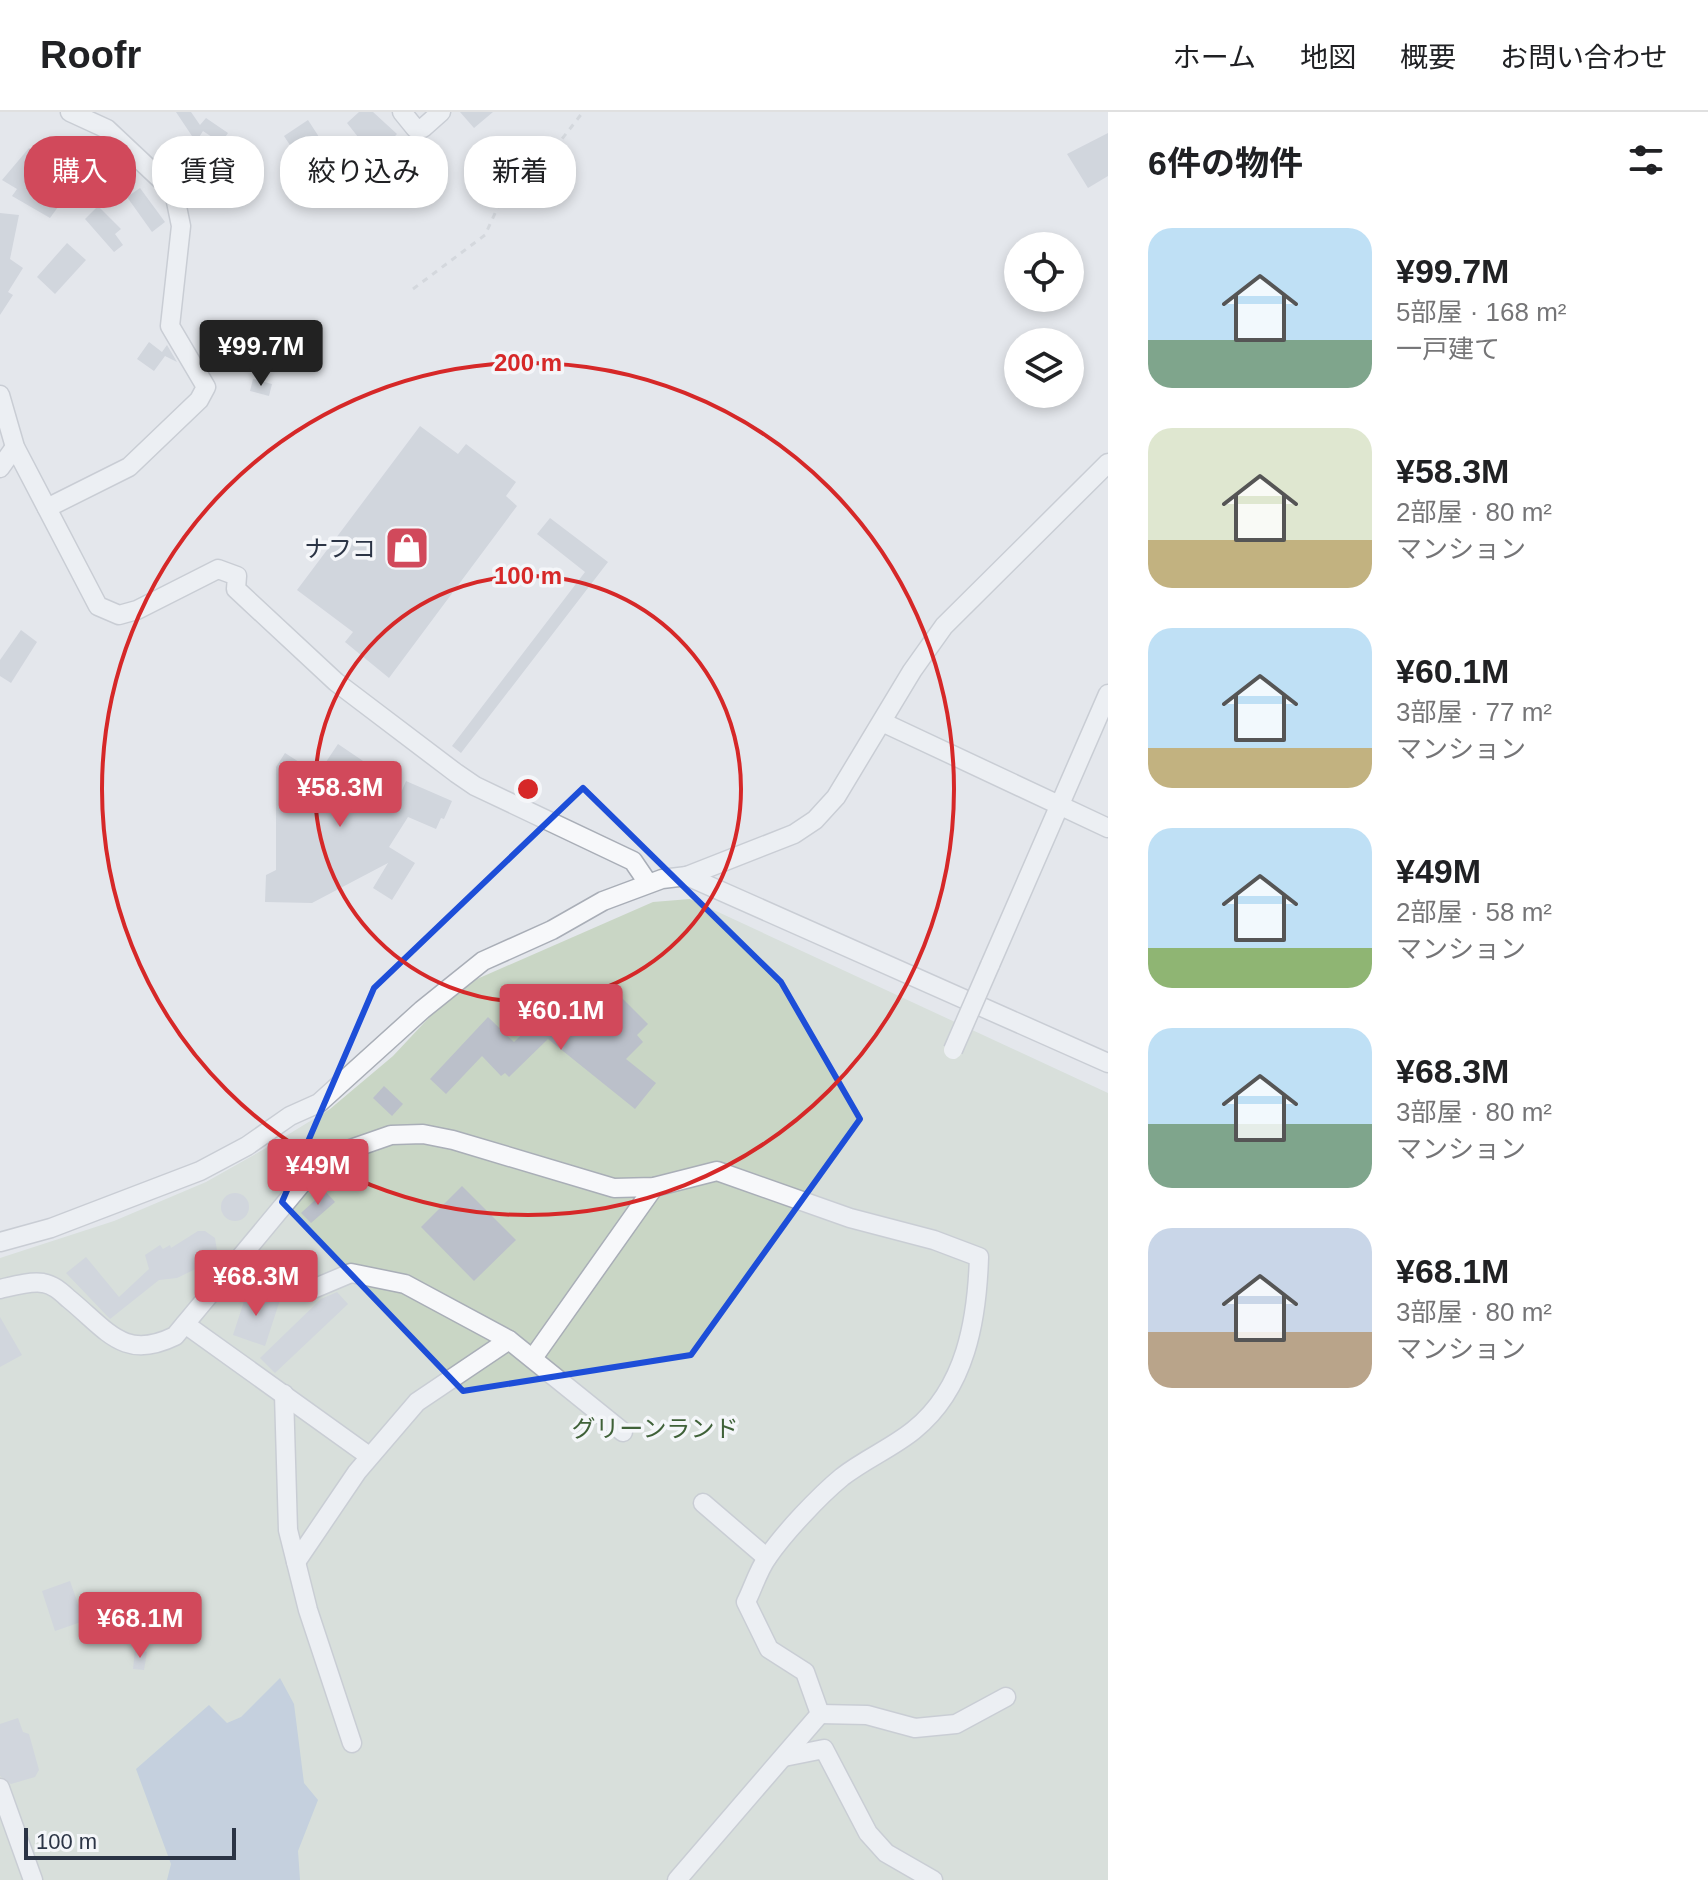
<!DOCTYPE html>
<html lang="ja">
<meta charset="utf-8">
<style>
:root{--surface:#fff;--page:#f6f6f6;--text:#202124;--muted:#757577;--line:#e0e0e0;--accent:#d1495b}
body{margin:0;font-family:Helvetica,"Noto Sans JP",sans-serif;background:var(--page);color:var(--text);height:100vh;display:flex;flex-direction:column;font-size:30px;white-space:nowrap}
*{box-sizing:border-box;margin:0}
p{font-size:26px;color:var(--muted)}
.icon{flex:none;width:44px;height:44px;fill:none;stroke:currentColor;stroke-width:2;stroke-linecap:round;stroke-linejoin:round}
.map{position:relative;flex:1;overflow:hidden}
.drawer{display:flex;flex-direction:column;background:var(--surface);width:600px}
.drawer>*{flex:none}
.hud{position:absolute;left:24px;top:24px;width:760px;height:72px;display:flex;gap:16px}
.controls{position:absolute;left:1004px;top:120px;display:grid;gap:16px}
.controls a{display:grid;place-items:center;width:80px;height:80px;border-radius:50%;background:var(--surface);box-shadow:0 4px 12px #0003;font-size:40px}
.scale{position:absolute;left:24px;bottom:20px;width:212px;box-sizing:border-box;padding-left:8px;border:4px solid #2b3445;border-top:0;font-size:22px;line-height:28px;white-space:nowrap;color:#2b3445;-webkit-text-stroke:6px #f4f6f9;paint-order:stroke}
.price{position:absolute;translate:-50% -68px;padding:0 18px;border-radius:8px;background:var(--accent);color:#fff;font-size:26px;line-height:52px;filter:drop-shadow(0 2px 4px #0008)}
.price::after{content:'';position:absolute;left:50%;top:48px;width:24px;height:18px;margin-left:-12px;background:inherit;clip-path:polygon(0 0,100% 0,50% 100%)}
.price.active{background:#222;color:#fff}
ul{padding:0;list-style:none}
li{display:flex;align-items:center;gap:24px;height:200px;padding:0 40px}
li span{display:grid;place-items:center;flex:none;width:224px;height:160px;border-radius:24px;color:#555}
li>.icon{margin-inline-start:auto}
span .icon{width:96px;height:96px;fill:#fffc;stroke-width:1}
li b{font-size:34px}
h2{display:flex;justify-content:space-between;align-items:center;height:96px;padding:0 40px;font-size:34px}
.chip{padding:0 28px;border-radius:32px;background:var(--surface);box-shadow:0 4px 12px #0003;font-size:28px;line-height:72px}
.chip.active{background:var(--accent);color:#fff}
header{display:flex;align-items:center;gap:48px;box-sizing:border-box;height:112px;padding:0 40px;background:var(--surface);border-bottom:2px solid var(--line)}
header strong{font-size:38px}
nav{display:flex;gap:44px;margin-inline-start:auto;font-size:28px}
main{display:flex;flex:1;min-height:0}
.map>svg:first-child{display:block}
.green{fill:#c9d6c5}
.water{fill:#9fb4cc}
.building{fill:#bbc0ca}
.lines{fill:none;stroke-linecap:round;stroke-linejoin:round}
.minor-casing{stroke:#a9aeb7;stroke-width:21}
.path{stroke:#c2c5cb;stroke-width:3;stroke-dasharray:6 6;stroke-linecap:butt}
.minor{stroke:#f7f8fa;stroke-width:18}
.minor-bridge-casing{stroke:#a9aeb7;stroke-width:21;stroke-linecap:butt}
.minor-bridge{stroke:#f7f8fa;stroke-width:18}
.marked{fill:none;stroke:#1d4ed8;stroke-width:6;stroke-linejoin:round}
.ring{fill:none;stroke:#d62828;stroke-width:4}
.labels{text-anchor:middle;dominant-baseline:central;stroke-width:7;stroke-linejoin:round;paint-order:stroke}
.poi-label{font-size:24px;fill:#2b3445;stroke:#f4f6f9;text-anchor:end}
.park-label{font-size:24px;fill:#3f6138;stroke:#f4f6f9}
.centre{fill:#d62828;stroke:#f4f6f9;stroke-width:4}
.ring-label{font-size:24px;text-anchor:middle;font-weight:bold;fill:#d62828;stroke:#f4f6f9;stroke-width:7;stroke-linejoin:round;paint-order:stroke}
</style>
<header>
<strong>Roofr</strong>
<nav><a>ホーム</a><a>地図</a><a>概要</a><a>お問い合わせ</a></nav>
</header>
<main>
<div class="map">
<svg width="1108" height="1768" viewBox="0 0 1108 1768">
<rect width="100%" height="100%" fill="#e4e7ec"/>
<path class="green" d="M690,787L1108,981V1768H0V1146L114,1109L206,1070L266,1036L330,997L393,944L437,897L477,867L653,790Z"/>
<path class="water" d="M280,1566L294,1592L304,1671L318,1688L298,1739L300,1768H167L171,1752L136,1657L209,1593L227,1611L241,1605Z"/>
<g class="building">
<path d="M176,0H191L200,13L206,6L228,21L221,31L203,19L196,30Z"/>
<path d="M359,0H373L397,22L391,28L414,54L400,66L381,45L377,49L347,11Z"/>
<path d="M460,0H493L474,16Z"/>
<path d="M308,8L321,28L307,37L312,43L301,50L284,24Z"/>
<path d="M1108,21V64L1088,76L1067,42Z"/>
<path d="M70,31L82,46L67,58L55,43Z"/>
<path d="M41,33L59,49L49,59L46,57L32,79L58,95L50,106L12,84L17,77L2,68L29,36L34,40Z"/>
<path d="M243,50L261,67L252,77L246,71L228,84L221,74Z"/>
<path d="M140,76L165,110L152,120L127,85Z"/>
<path d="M98,94L121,117L115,122L123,133L114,140L85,107Z"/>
<path d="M0,101L19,103L10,147L23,156L8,180L13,183L0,203Z"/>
<path d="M67,131L86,148L55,182L37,165Z"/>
<path d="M149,230L162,240L167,233L177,250L165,244L154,259L137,247Z"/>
<path d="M253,267L272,272L269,284L250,279Z"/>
<path d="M420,314L458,342L466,332L516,370L506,384L517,394L389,566L345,530L353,520L297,478Z"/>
<path d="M550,406L608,450L461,641L452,634L585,460L537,422Z"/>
<path d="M21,518L37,530L11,571L0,564V548Z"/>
<path d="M338,632L369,653L363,663L374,669L367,681L394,697L406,669L452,689L444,707L441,706L436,717L408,705L389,735L415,751L392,788L373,776L388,751L312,791L265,790L266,763L276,758V655L285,641L318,662Z"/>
<path d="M618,882L648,912L637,923L643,930L626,947L656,971L635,997L548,927L509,965L505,961L501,964L482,944L446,982L430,967L488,905L514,930L541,904L565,929L580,910L597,924L615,907L604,896Z"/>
<path d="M384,974L403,992L392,1004L373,986Z"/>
<path d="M462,1074L516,1128L474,1169L421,1115Z"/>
<path d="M325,1079L335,1090L311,1111L301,1101Z"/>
<circle cx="235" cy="1095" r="14"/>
<path d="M198,1119H205L215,1126L217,1139L212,1149L177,1166L159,1168L110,1207L66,1161L86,1145L119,1185L149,1157L145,1143L160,1133L163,1137L170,1133L171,1136Z"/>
<path d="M248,1177L280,1188L265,1234L233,1223Z"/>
<path d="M337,1180L348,1192L275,1261L260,1246L321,1187Z"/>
<path d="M0,1205L22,1243L0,1255Z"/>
<path d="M70,1469L84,1509L55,1519L42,1479Z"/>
<path d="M135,1538L147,1540L144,1558L133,1557Z"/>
<path d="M18,1606L23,1620L29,1622L39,1658L35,1665L11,1672L0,1664V1612Z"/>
</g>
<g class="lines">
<g class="minor-casing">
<g id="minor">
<path d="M402,0L415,16H423L441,0"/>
<path d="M168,72L201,48"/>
<path d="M0,283L15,335L98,494L119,503L137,498L218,457L237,464L236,477L336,570L456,661L475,674L633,749L648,771"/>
<path d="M0,356L15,335"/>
<path d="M47,396L129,355L199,288L206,275L170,214L181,114L174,80L107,17L70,0"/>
<path d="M882,610L1108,716"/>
<path d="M687,764L794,722L815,708L836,685L912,559L944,514L1108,351"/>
<path d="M990,853L1108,582"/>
<path d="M0,1130L51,1116L200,1059L247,1034L290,1004L319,991L422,898L483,849L552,818L603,789L662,767L687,764L1108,951"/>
<path d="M232,1157L313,1177L351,1161L405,1172L509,1228L623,1320"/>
<path d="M0,1177C13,1174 30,1169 43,1171C54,1173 61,1180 69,1187C108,1219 124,1249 175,1224L322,1047L391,1023L423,1022L453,1028L614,1076L654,1075L717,1059L850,1106L934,1128L979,1145C977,1208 966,1276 914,1318C892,1336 865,1347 842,1365C819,1384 784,1421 767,1446C758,1459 753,1476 746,1490L769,1537L805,1560L820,1602"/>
<path d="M185,1212L369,1344"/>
<path d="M533,1246L654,1075"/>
<path d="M284,1282L288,1418L308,1498L352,1631"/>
<path d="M703,1391L767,1446"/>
<path d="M296,1450L357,1360L417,1290L509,1228"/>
<path d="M820,1602L867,1603L915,1616L956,1612L1006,1585"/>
<path d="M784,1645L824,1637L868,1721L886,1741L933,1768"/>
<path d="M0,1676L33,1768"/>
<path d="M677,1768L820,1602"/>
</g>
</g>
<path class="path" d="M413,177L485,123L504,82L544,50L583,0"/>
<use href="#minor" class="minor"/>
<g class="minor-bridge-casing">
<path id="minor-bridge" d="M953,938L990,853"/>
</g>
<use href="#minor-bridge" class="minor-bridge"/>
</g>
<path d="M0 0H1108V1768H0ZM583,676L781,870L860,1007L691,1243L463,1279L282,1090L374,876Z" fill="#e4e7ec" fill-opacity=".55" fill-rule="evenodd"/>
<path class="marked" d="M583,676L781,870L860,1007L691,1243L463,1279L282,1090L374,876Z"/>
<g class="ring">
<circle cx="528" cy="677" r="213"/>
<circle cx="528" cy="677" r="426"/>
</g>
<defs>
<g id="shop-square" transform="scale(2.3)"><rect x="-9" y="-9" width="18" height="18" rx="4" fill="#d1495b" stroke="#f4f6f9"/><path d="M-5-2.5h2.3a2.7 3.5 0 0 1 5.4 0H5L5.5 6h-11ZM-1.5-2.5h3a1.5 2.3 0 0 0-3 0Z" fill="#fff"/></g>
</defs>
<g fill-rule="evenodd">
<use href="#shop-square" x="407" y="436"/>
</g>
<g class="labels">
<g class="poi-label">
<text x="376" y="436">ナフコ</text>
</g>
<g class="park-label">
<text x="655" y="1316">グリーンランド</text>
</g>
</g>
<circle cx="528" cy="677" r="12" class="centre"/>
<g class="ring-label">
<text x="528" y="259">200 m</text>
<text x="528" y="472">100 m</text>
</g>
</svg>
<div class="controls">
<a><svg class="icon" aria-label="locate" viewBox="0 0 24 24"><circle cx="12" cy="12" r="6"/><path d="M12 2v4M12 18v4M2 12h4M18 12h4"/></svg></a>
<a><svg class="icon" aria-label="layers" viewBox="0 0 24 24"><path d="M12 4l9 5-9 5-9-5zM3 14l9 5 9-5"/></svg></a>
</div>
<div class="scale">100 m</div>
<b class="price active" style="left:261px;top:276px">¥99.7M</b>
<b class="price" style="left:340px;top:717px">¥58.3M</b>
<b class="price" style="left:561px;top:940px">¥60.1M</b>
<b class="price" style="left:318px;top:1095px">¥49M</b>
<b class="price" style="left:256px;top:1206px">¥68.3M</b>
<b class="price" style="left:140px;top:1548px">¥68.1M</b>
<div class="hud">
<a class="chip active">購入</a>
<a class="chip">賃貸</a>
<a class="chip">絞り込み</a>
<a class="chip">新着</a>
</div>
</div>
<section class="drawer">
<h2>6件の物件<svg class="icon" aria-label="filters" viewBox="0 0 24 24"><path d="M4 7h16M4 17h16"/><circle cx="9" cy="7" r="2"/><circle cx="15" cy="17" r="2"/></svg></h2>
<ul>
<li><span style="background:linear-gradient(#bfe0f5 70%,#7fa58c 0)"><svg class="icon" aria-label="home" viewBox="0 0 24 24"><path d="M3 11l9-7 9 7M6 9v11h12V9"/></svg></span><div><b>¥99.7M</b><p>5部屋 · 168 m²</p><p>一戸建て</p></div></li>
<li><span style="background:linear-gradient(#dfe7d0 70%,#c2b280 0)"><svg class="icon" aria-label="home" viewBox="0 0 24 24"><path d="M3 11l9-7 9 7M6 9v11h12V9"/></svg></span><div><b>¥58.3M</b><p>2部屋 · 80 m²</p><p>マンション</p></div></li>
<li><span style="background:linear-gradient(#bfe0f5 75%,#c2b280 0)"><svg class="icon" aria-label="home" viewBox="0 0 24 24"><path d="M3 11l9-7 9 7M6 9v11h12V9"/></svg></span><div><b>¥60.1M</b><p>3部屋 · 77 m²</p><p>マンション</p></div></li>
<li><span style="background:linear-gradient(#bfe0f5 75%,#8fb573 0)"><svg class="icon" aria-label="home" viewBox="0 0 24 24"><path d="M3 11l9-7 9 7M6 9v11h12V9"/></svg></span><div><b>¥49M</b><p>2部屋 · 58 m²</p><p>マンション</p></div></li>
<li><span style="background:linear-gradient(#bfe0f5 60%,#7fa58c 0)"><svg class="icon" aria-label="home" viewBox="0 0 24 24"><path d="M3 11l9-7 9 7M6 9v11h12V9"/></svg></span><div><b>¥68.3M</b><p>3部屋 · 80 m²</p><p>マンション</p></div></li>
<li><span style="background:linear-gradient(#c9d6e8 65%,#b9a48a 0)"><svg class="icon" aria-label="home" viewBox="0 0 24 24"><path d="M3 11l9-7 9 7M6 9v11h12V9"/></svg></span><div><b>¥68.1M</b><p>3部屋 · 80 m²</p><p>マンション</p></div></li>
</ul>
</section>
</main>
